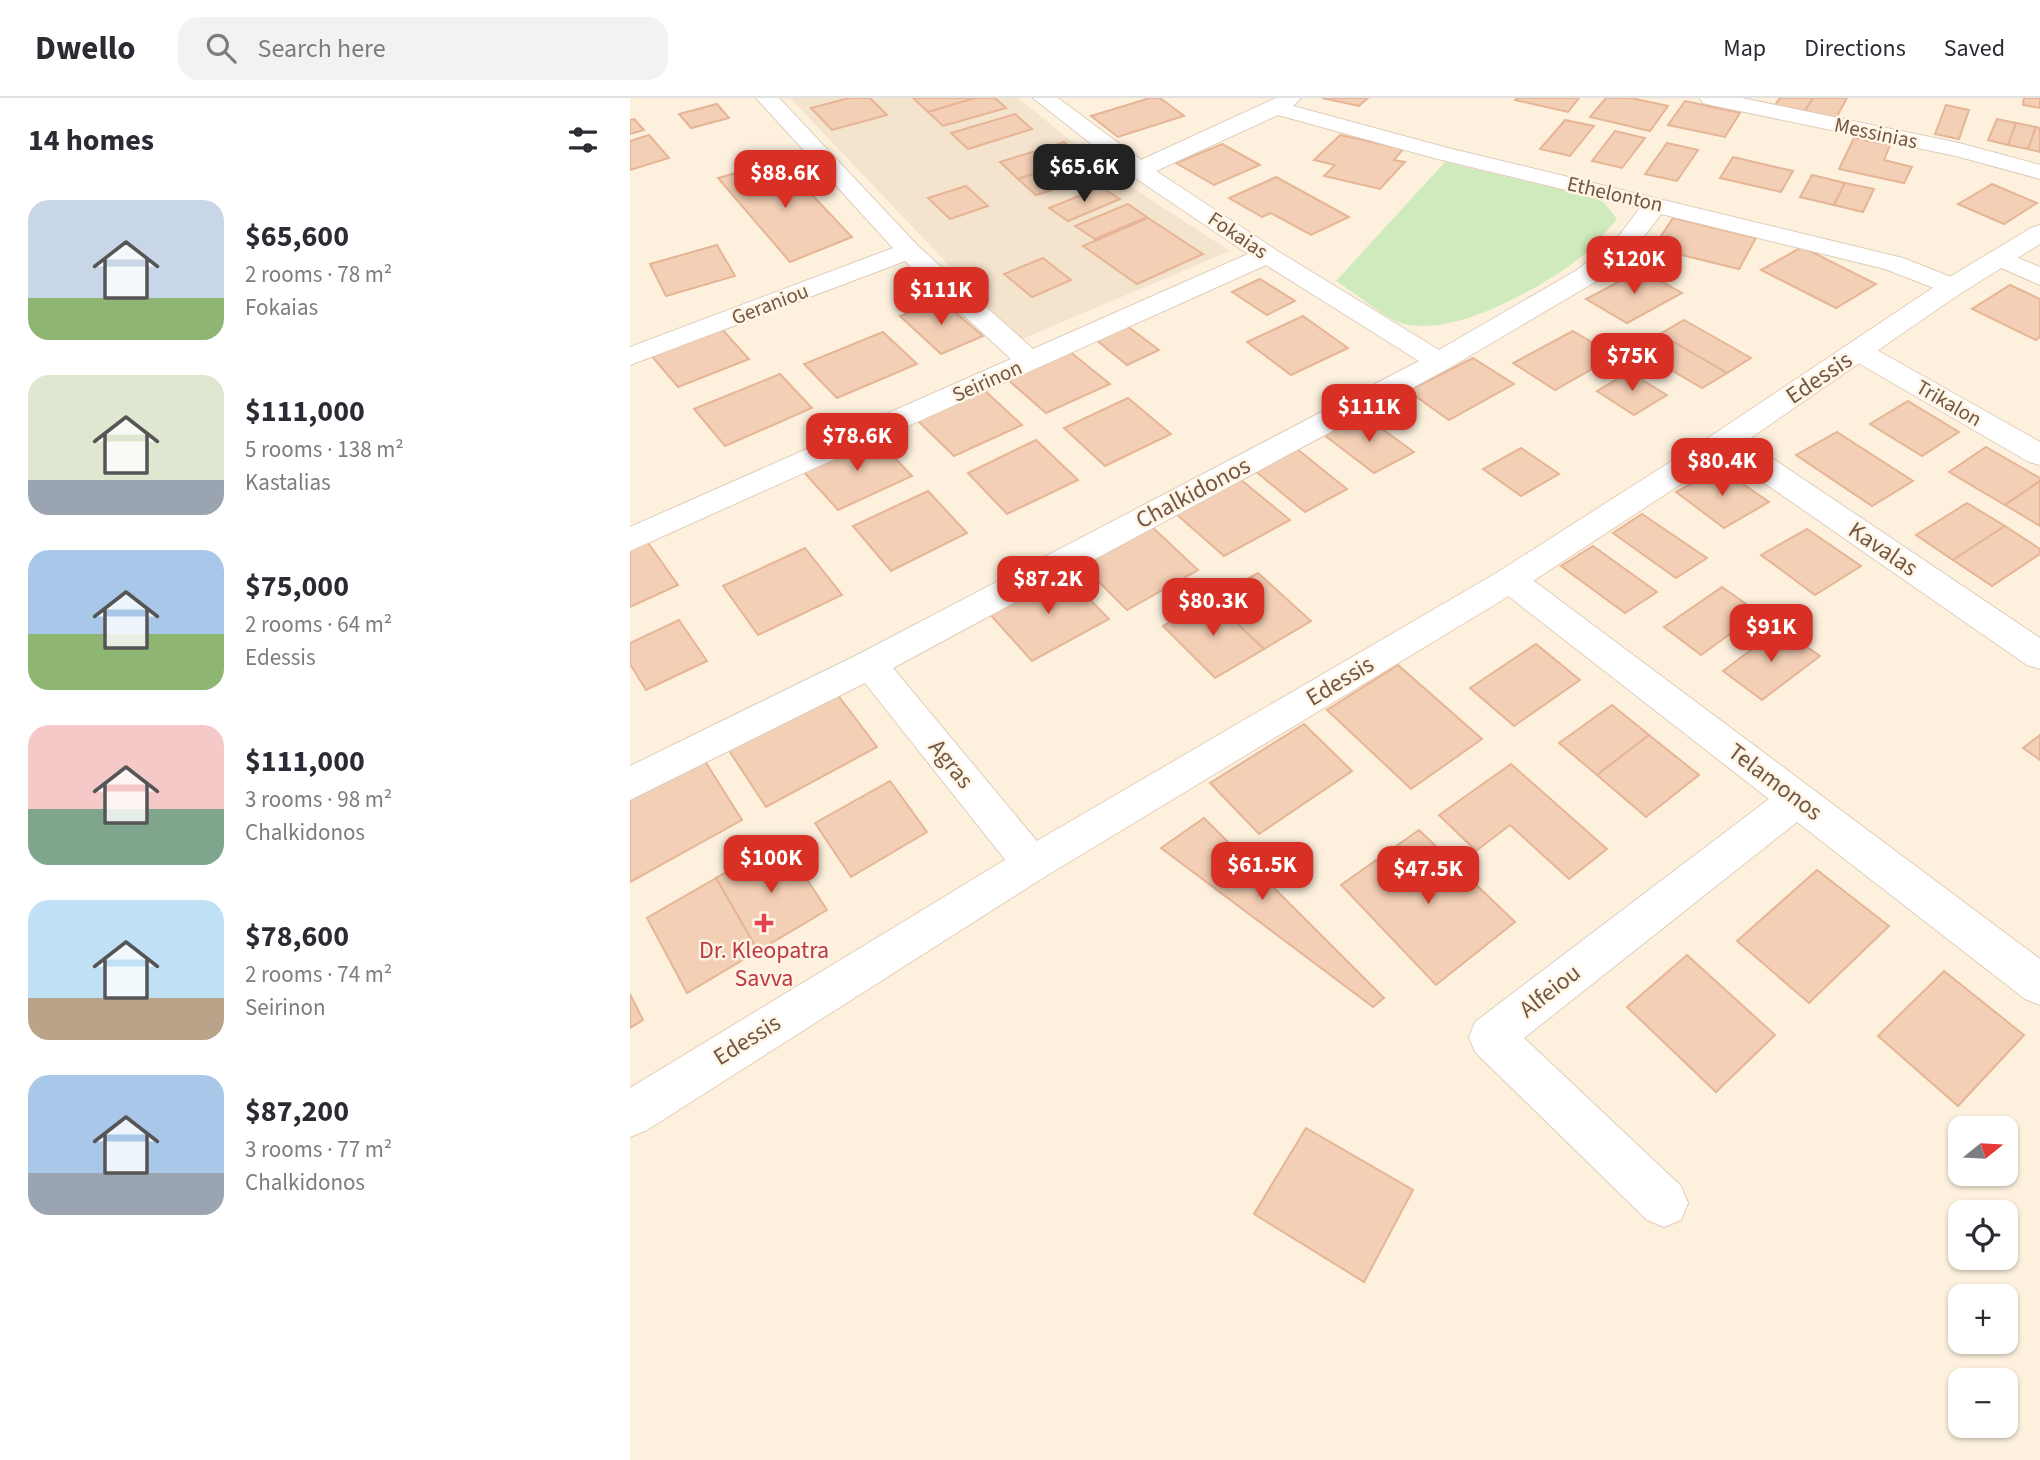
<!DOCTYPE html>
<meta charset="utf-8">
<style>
:root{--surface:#fff;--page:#f2f2f3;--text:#2b2b33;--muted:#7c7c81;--line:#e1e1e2;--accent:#d93025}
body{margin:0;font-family:"Source Sans 3",sans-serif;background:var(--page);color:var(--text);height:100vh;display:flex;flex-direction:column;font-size:26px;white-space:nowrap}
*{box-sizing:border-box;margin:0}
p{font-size:23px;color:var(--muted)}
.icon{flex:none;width:38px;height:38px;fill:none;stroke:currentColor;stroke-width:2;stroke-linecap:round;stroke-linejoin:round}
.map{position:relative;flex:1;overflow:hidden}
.drawer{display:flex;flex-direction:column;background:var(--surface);width:630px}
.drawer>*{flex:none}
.needle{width:46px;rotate:72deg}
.fabs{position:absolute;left:1318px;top:1018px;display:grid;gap:14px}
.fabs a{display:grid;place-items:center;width:70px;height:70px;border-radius:14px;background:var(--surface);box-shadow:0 2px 5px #0004;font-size:35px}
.price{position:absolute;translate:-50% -60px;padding:0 16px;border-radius:14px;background:var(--accent);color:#fff;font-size:23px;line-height:46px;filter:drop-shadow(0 2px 4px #0008)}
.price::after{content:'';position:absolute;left:50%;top:42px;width:21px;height:16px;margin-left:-10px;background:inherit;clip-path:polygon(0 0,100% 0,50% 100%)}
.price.selected{background:#222;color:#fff}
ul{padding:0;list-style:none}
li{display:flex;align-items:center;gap:21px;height:175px;padding:0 28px}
li span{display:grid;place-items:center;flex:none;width:196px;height:140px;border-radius:21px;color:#555}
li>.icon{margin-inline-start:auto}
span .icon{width:84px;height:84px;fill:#fffc;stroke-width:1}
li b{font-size:30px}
h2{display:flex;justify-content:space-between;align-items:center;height:84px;padding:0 28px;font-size:30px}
header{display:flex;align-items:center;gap:42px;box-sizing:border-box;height:98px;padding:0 35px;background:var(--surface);border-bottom:2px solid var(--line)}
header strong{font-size:33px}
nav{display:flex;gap:38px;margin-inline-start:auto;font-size:24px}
.search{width:490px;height:63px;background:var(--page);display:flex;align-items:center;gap:18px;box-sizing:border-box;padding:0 24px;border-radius:21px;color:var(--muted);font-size:26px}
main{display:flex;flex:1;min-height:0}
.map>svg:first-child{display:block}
.residential{fill:#f4e3cd}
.green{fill:#cfeabd}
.building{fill:#f3cfb5;stroke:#e6b596;stroke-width:2}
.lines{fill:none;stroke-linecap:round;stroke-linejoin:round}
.street-casing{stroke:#e0cdbb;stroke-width:2}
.secondary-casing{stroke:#e6ceb8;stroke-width:2}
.street{fill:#fff;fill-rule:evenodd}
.secondary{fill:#fff;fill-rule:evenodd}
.health-dot{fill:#e0444e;stroke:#fff5e5;stroke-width:2.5}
.labels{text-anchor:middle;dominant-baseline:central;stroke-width:5;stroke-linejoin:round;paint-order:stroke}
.far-street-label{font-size:21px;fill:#735746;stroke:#fff5e5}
.street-label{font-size:24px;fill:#735746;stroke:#fff5e5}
.health-label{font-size:24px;fill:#be3a42;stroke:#fff5e5}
</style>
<header>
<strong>Dwello</strong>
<div class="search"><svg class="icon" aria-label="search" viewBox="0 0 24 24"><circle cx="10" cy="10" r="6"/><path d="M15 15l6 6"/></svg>Search here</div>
<nav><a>Map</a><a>Directions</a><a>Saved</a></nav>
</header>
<main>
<section class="drawer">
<h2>14 homes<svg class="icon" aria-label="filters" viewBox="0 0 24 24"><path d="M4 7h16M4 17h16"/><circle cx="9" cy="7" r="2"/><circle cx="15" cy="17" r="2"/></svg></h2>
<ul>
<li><span style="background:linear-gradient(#c9d6e8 70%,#8fb573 0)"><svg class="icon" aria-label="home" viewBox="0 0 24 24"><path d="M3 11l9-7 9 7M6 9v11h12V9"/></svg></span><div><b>$65,600</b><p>2 rooms · 78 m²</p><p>Fokaias</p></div></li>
<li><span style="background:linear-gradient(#dfe7d0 75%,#9aa5b1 0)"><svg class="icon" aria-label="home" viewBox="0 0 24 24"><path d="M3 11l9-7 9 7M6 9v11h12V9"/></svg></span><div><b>$111,000</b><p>5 rooms · 138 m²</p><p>Kastalias</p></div></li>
<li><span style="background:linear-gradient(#a9c7e8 60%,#8fb573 0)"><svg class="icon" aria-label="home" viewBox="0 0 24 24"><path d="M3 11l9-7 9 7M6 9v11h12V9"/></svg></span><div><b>$75,000</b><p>2 rooms · 64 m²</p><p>Edessis</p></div></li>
<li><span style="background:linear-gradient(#f6c9c9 60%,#7fa58c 0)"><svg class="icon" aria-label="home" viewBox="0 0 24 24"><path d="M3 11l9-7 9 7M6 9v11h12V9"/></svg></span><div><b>$111,000</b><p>3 rooms · 98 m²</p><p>Chalkidonos</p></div></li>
<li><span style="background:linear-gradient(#bfe0f5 70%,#b9a48a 0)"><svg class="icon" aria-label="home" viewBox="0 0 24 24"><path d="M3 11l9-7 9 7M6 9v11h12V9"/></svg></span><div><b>$78,600</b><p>2 rooms · 74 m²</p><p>Seirinon</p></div></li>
<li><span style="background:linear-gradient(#a9c7e8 70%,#9aa5b1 0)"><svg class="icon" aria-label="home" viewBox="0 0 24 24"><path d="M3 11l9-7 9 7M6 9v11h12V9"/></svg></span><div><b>$87,200</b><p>3 rooms · 77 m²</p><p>Chalkidonos</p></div></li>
</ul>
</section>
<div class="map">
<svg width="1410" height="1362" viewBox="0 0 1410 1362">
<rect width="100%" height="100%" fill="#fdf1de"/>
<path class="residential" d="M160,0H388L486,79L600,153L390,242Z"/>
<path class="green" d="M815,64L971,101L987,121C974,136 962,151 946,163C905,193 825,238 774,226C759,223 721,192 706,183Z"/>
<g class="building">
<path d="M219,0H240L257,17L202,32L181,10Z"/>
<path d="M283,0H345L298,14Z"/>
<path d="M345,0H365L376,10L313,28L298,14Z"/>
<path d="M520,0H530L554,18L488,39L461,18Z"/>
<path d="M692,0H738L729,8Z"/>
<path d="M887,0H949L938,14L885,2Z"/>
<path d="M976,0H1001L1038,8L1020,33L960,19Z"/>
<path d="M1150,0H1183L1175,13L1145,7Z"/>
<path d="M1183,0H1217L1206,20L1175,13Z"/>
<path d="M1394,0H1410V10L1393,7Z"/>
<path d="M1055,3L1110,15L1095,39L1038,27Z"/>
<path d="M87,6L99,20L61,30L49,16Z"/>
<path d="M1316,7L1339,12L1329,41L1305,36Z"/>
<path d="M385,16L402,31L338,51L321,35Z"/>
<path d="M4,21L14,32L0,36V22Z"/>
<path d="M1367,21L1386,25L1378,47L1358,42Z"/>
<path d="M935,22L964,28L940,58L910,51Z"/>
<path d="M1386,25L1406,29L1398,51L1378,47Z"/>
<path d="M1406,29L1410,30V54L1398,51Z"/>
<path d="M985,33L1015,40L992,70L962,63Z"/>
<path d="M19,37L39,60L0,72V43Z"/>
<path d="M710,37L773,51L764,62L775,64L750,91L694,78L705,67L684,62Z"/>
<path d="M1224,40L1260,47L1254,62L1282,69L1274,85L1209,71Z"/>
<path d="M434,44L453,60L388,81L370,64Z"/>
<path d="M1037,45L1068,52L1047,83L1015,76Z"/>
<path d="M592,46L630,67L584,87L546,65Z"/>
<path d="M1103,59L1163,73L1151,94L1090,80Z"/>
<path d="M453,60L472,76L406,97L388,81Z"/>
<path d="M149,62L222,139L160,164L88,80Z"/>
<path d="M1182,77L1215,85L1204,107L1170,99Z"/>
<path d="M646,79L719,119L681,137L641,115L632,119L599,100Z"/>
<path d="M1215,85L1244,91L1233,114L1204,107Z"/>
<path d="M1362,86L1407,105L1374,126L1328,106Z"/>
<path d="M336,88L358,108L320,121L298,100Z"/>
<path d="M471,89L490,101L438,123L419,110Z"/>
<path d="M498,106L517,119L465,141L445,128Z"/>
<path d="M518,120L573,156L507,186L453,148Z"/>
<path d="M1043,120L1126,140L1109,171L1023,150Z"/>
<path d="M87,147L105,178L36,198L20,166Z"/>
<path d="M1172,149L1246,186L1206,210L1131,172Z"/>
<path d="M413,160L441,182L402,199L374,176Z"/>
<path d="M1011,172L1052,195L997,225L956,201Z"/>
<path d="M630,181L665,203L637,217L602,194Z"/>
<path d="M1380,187L1410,201V239L1406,242L1342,211Z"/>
<path d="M311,202L353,238L311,256L270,218Z"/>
<path d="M673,218L718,250L661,277L617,244Z"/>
<path d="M1054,222L1084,239L1121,260L1097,275L1030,236Z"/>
<path d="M496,227L529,252L497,267L465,241Z"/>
<path d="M90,229L119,261L48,289L20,256Z"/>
<path d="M943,233L985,258L925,292L883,265Z"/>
<path d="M253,234L287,266L207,300L174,266Z"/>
<path d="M1030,236L1059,253L1097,275L1072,290L1004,250Z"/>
<path d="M439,253L480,286L416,315L377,281Z"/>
<path d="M843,260L884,286L819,322L778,293Z"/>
<path d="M999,274L1037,297L1004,317L967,293Z"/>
<path d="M150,276L182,310L95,348L64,311Z"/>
<path d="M353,291L392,327L324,358L286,321Z"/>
<path d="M498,300L541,336L475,368L434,330Z"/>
<path d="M1278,303L1329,334L1292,358L1240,326Z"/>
<path d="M733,317L784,354L744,375L694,337Z"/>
<path d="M1207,334L1283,383L1242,408L1166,357Z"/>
<path d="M245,339L282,378L208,412L172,372Z"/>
<path d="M406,342L448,382L377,416L338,375Z"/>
<path d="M1356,349L1410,380V383L1375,407L1319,374Z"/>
<path d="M891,350L929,376L891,398L853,371Z"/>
<path d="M667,351L717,391L675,414L625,373Z"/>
<path d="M1090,370L1139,404L1094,430L1046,394Z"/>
<path d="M610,381L660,422L594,458L545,415Z"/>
<path d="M1410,383V428L1375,407Z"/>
<path d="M298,393L337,435L261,473L223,428Z"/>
<path d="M1337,405L1375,428L1323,462L1286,437Z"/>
<path d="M1012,416L1077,460L1046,480L983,435Z"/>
<path d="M520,427L568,472L497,512L449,464Z"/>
<path d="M1375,428L1410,451V456L1362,488L1323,462Z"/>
<path d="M1177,431L1231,468L1185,497L1131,457Z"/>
<path d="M16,442L48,487L0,509V449Z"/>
<path d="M963,448L1027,494L995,515L931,468Z"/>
<path d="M175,450L212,497L128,537L93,488Z"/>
<path d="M432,473L479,521L402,563L357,513Z"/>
<path d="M628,475L681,523L634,551L581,501Z"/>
<path d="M1092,489L1129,515L1071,557L1034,529Z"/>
<path d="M581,501L634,551L585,580L533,528Z"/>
<path d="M49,522L77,563L16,592L0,566V545Z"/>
<path d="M1150,530L1190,558L1132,602L1093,573Z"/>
<path d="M906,546L950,582L884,628L840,590Z"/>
<path d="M768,567L852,641L781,691L697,612Z"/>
<path d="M204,592L247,649L136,709L96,648Z"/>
<path d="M982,607L1019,637L967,677L929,645Z"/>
<path d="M674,626L722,673L629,736L580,685Z"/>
<path d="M1019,637L1069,677L1016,719L967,677Z"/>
<path d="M1410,637V662L1393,650Z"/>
<path d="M73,660L112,722L0,784V698Z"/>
<path d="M881,666L977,751L939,781L880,727L846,753L809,717Z"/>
<path d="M260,683L297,734L221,779L185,725Z"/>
<path d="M574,720L754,900L743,909L531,750Z"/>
<path d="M789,732L885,824L806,887L711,787Z"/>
<path d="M152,743L197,812L128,853L86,780Z"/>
<path d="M1187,772L1259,828L1179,905L1107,843Z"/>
<path d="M86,780L128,853L57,895L17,820Z"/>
<path d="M1057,857L1145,937L1086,994L997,909Z"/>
<path d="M1314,873L1394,937L1328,1008L1248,938Z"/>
<path d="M0,896L13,922L0,930Z"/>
<path d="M676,1030L783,1092L734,1184L624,1116Z"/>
</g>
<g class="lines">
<g class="street-casing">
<g id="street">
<path d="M126,0H149L288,148L403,251L618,156L501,77L403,0H428L511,62L646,0H671L663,8L818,50L1273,160L1331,183L1335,189L1331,195L1322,197L1255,171L1031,116L1003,153L965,184L819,270L263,570L416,754L422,766L416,778L402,783L388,778L235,585L0,702V668L227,557L789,263L636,167L0,453V429L381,261L275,163L0,267V249L263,150ZM648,17L804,60L1010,110L985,143L947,172L809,252L646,152L526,73Z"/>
<path d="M1070,0H1112L1329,45L1410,67V81L1326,58L1081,7L1073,5Z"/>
<path d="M1369,152L1410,169V187L1360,165L1356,160L1360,155Z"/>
<path d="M1228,245L1238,247L1410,344V367L1399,364L1218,259L1214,253L1218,247Z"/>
<path d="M1095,333L1106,336L1410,540V571L1397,567L1084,350L1080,343L1084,336Z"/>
<path d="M880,470L892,474L1410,861V907L1395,901L1167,724L894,940L1051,1088L1058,1105L1051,1122L1034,1129L1017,1122L845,954L839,939L845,924L1139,701L868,490L863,482L868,474Z"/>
</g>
</g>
<g class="secondary-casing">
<path id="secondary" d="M1410,127V146L1331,195L1106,350L892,490L416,778L17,1032L0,1039V990L388,754L868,474L1084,336L1313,183L1401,130Z"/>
</g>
<use href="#street" class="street"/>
<use href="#secondary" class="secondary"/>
</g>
<path class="health-dot" d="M130.5 814.5h7v7h7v7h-7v7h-7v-7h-7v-7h7z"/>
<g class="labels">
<g class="far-street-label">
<text transform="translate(1246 35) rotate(12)">Messinias</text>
<text transform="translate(985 96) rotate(13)">Ethelonton</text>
<text transform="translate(608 137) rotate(34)">Fokaias</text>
<text transform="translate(140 206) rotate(-21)">Geraniou</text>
<text transform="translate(357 283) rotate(-24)">Seirinon</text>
<text transform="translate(1319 305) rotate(30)">Trikalon</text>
</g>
<g class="street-label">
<text transform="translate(1189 280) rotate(-34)">Edessis</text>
<text transform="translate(563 395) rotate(-28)">Chalkidonos</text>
<text transform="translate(1253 451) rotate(34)">Kavalas</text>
<text transform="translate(710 583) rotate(-31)">Edessis</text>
<text transform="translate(321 666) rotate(51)">Agras</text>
<text transform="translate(1145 684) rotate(37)">Telamonos</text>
<text transform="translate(920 893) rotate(-38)">Alfeiou</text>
<text transform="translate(117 942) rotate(-32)">Edessis</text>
</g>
<g class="health-label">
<text x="134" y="852">Dr. Kleopatra<tspan x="134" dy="28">Savva</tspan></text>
</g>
</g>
</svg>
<div class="fabs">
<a><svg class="needle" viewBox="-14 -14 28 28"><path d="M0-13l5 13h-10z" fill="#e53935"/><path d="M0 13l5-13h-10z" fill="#7c7c81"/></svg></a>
<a><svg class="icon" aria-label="locate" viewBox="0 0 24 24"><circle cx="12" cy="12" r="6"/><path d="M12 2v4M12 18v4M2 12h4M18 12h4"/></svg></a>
<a>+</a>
<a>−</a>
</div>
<b class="price selected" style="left:454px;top:106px">$65.6K</b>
<b class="price" style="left:155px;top:112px">$88.6K</b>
<b class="price" style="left:1004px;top:198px">$120K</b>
<b class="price" style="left:311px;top:229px">$111K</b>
<b class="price" style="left:1002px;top:295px">$75K</b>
<b class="price" style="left:739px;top:346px">$111K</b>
<b class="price" style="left:227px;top:375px">$78.6K</b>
<b class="price" style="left:1092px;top:400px">$80.4K</b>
<b class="price" style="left:418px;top:518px">$87.2K</b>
<b class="price" style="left:583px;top:540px">$80.3K</b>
<b class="price" style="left:1141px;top:566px">$91K</b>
<b class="price" style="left:141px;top:797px">$100K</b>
<b class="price" style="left:632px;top:804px">$61.5K</b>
<b class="price" style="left:798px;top:808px">$47.5K</b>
</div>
</main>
